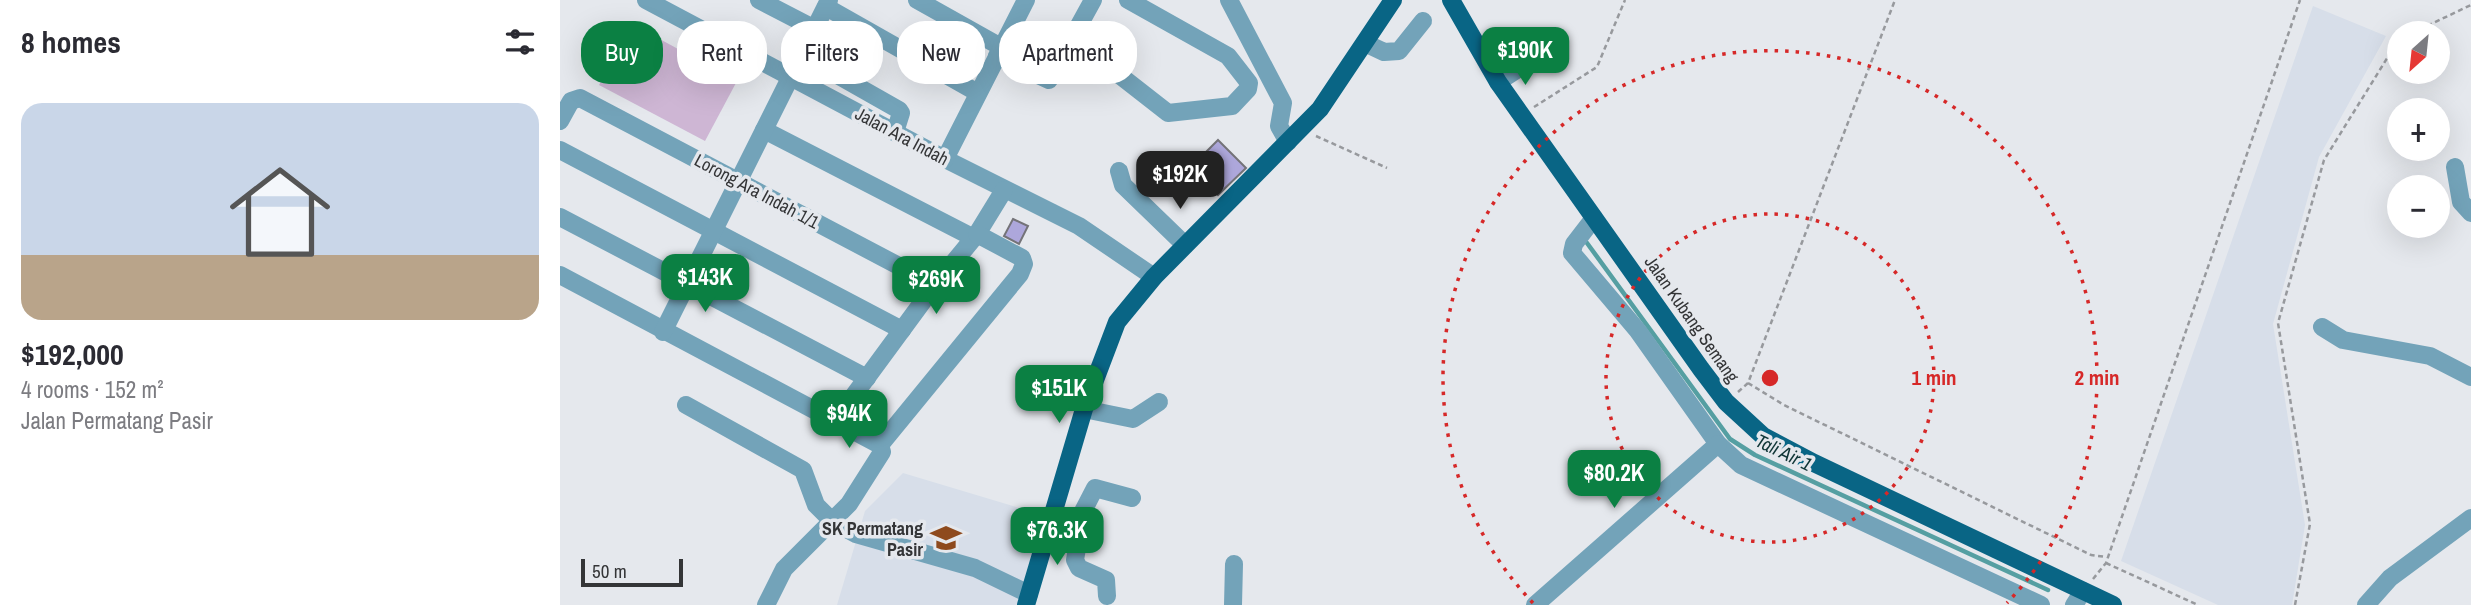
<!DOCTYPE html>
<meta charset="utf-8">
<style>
:root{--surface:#fff;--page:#f2f2f3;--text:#2b2b33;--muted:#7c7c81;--accent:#0b8043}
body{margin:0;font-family:"Archivo Narrow",sans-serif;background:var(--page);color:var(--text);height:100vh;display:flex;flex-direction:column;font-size:26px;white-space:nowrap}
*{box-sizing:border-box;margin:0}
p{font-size:23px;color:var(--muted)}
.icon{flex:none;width:38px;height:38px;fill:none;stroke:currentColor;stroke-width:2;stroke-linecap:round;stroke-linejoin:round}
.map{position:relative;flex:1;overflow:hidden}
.side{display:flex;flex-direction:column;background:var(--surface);width:560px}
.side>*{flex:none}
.banner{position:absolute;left:21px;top:21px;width:665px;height:63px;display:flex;gap:14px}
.needle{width:46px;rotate:207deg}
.controls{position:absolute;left:1827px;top:21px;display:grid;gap:14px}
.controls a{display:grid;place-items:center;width:63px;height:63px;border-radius:50%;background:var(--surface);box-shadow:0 7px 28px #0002;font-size:35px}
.scale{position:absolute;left:21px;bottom:18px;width:102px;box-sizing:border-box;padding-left:7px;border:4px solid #343537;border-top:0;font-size:19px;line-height:24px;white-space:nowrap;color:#343537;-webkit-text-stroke:5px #e5e8ed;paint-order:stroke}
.price{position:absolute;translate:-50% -60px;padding:0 16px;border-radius:14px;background:var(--accent);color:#fff;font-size:23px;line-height:46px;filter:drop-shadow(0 2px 4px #0008)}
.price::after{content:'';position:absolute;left:50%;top:42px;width:21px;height:16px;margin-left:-10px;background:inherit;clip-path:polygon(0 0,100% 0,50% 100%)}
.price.active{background:#222;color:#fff}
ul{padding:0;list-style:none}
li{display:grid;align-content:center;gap:14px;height:371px;padding:0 21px}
li span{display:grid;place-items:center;height:217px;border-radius:21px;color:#555}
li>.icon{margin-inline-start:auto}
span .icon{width:126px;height:126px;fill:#fffc;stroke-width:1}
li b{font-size:30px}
h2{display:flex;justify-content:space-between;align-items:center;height:84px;padding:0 21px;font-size:30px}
.tag{padding:0 24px;border-radius:28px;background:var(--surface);box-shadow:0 7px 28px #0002;font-size:24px;line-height:63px}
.tag.active{background:var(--accent);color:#fff}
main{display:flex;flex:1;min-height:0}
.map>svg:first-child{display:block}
.built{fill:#d7dee9}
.green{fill:#ceb6d4}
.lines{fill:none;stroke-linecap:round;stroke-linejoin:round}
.stream{stroke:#559fa2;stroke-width:4.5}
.building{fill:#ada7db;stroke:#747378;stroke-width:2}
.path{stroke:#97999d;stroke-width:2.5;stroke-dasharray:5 3.5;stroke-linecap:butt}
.minor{stroke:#73a3b9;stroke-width:18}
.major{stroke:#096585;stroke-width:18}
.ring{fill:none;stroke:#d62828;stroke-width:3.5;stroke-dasharray:3.5 7}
.labels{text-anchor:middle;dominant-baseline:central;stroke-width:7;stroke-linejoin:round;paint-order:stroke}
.street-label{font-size:18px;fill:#343537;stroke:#e5e8ed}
.poi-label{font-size:18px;font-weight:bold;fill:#343537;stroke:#e5e8ed;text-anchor:end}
.water-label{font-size:19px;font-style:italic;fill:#103536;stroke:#e5e8ed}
.centre{fill:#d62828;stroke:#e5e8ed;stroke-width:3.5}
.ring-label{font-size:21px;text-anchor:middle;font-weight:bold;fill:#d62828;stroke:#e5e8ed;stroke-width:7;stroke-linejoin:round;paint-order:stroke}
</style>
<main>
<section class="side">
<h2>8 homes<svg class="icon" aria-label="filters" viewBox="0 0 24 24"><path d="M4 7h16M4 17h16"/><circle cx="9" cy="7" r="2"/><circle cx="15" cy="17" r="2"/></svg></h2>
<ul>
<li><span style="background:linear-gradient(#c9d6e8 70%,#b9a48a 0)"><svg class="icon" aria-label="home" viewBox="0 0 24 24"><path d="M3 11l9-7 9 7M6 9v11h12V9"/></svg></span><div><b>$192,000</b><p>4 rooms · 152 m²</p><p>Jalan Permatang Pasir</p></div></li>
</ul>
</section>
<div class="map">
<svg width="1911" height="605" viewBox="0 0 1911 605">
<rect width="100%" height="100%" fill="#e5e8ed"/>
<g class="built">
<path d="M1753,6L1826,36L1759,157L1713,324L1745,525L1732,605H1658L1561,561Z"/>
<path d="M343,473L483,515L457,605H277L305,511Z"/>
</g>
<path class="green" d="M72,24L177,81L145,141L39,85Z"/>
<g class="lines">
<path class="stream" d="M1027,243L1170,439L1195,455L1488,590"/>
</g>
<g class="building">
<path d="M658,140L686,168L658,195L630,168Z"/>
<path d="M453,219L468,226L459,244L444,236Z"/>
</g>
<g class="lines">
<g class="path">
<path d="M1852,33L1911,5"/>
<path d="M974,107L1037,67L1065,0"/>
<path d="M756,136L827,168"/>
<path d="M1188,383L1224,405L1531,555L1546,557"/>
<path d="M1178,392L1188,383L1335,0"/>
<path d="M1546,563L1638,605"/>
<path d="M1533,579L1546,563L1740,0"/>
<path d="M1735,605L1750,524L1718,323L1764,160L1839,39"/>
</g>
<g class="minor">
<path d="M86,0L385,159L519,226L594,277"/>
<path d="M199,0L255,29"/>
<path d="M357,0L441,47"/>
<path d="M669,0L723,103L719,126L728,142"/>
<path d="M266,7L418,93"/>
<path d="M512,38L608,113L672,106L688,89L689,83L668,56L568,0"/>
<path d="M805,43L824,52L839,51L863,21"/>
<path d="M242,55L339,110L341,113L335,132"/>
<path d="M437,56L489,80L533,0"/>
<path d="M938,82L972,60"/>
<path d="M0,121L11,101L20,98L375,285"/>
<path d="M204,130L414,238"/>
<path d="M0,150L342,330"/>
<path d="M385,159L466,0"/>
<path d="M1895,167L1901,202L1911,213"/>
<path d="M559,171L563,185L625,245"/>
<path d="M0,217L307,378"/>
<path d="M1034,218L1014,244L1012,253L1078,331L1158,444L1181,465L1481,605"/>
<path d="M0,275L320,445"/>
<path d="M1762,327L1783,340L1870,356L1911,377"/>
<path d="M103,332L269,0"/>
<path d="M126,405L243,470L256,505L272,521L296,534L415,568L469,594"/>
<path d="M524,409L573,419L599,402"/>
<path d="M275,421L375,285L417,234L444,190"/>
<path d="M493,512L521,524L515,560L519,568L546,580L547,596"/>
<path d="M518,521L535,488L572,498"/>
<path d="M206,605L224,569L289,504L322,452L320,445L460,274L464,264L462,258L417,234"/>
<path d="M673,605L674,564"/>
<path d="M975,605L1158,444"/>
<path d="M1514,605L1523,591"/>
<path d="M1806,605L1830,578L1911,518"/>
</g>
<g class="major">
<path d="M891,0L938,82L1141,369L1166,402L1203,436L1254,463L1553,605"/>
<path d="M466,605L524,409L557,322L594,277L760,109L833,0"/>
</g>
</g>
<g class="ring">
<circle cx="1210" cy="378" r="164"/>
<path d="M973 603A327 327 0 1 1 1447 603"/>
</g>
<defs>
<g id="school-bare" transform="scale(2.415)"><path d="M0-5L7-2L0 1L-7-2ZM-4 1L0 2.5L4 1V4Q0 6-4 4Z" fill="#8e4a1d" stroke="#e5e8ed" stroke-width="2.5" paint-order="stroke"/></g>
</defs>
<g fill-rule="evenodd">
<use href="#school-bare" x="386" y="538"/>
</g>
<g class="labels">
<g class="street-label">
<text transform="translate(342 136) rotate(28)">Jalan Ara Indah</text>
<text transform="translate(197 191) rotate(28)">Lorong Ara Indah 1/1</text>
<text transform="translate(1132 319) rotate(55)">Jalan Kubang Semang</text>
</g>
<g class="poi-label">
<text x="363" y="528">SK Permatang<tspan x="363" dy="21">Pasir</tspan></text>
</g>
<g class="water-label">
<text transform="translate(1224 452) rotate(26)">Tali Air 1</text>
</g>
</g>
<circle cx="1210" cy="378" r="10" class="centre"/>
<g class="ring-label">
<text x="1374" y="385">1 min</text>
<text x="1537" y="385">2 min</text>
</g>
</svg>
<div class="controls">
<a><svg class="needle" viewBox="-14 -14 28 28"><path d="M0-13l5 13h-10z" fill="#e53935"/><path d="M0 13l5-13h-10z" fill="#7c7c81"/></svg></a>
<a>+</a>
<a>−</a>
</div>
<div class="scale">50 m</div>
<b class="price" style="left:965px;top:87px">$190K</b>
<b class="price active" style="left:620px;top:211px">$192K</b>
<b class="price" style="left:145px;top:314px">$143K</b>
<b class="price" style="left:376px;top:316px">$269K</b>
<b class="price" style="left:499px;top:425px">$151K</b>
<b class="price" style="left:289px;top:450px">$94K</b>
<b class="price" style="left:1054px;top:510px">$80.2K</b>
<b class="price" style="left:497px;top:567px">$76.3K</b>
<div class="banner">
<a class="tag active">Buy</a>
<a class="tag">Rent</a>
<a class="tag">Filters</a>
<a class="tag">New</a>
<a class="tag">Apartment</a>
</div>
</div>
</main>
